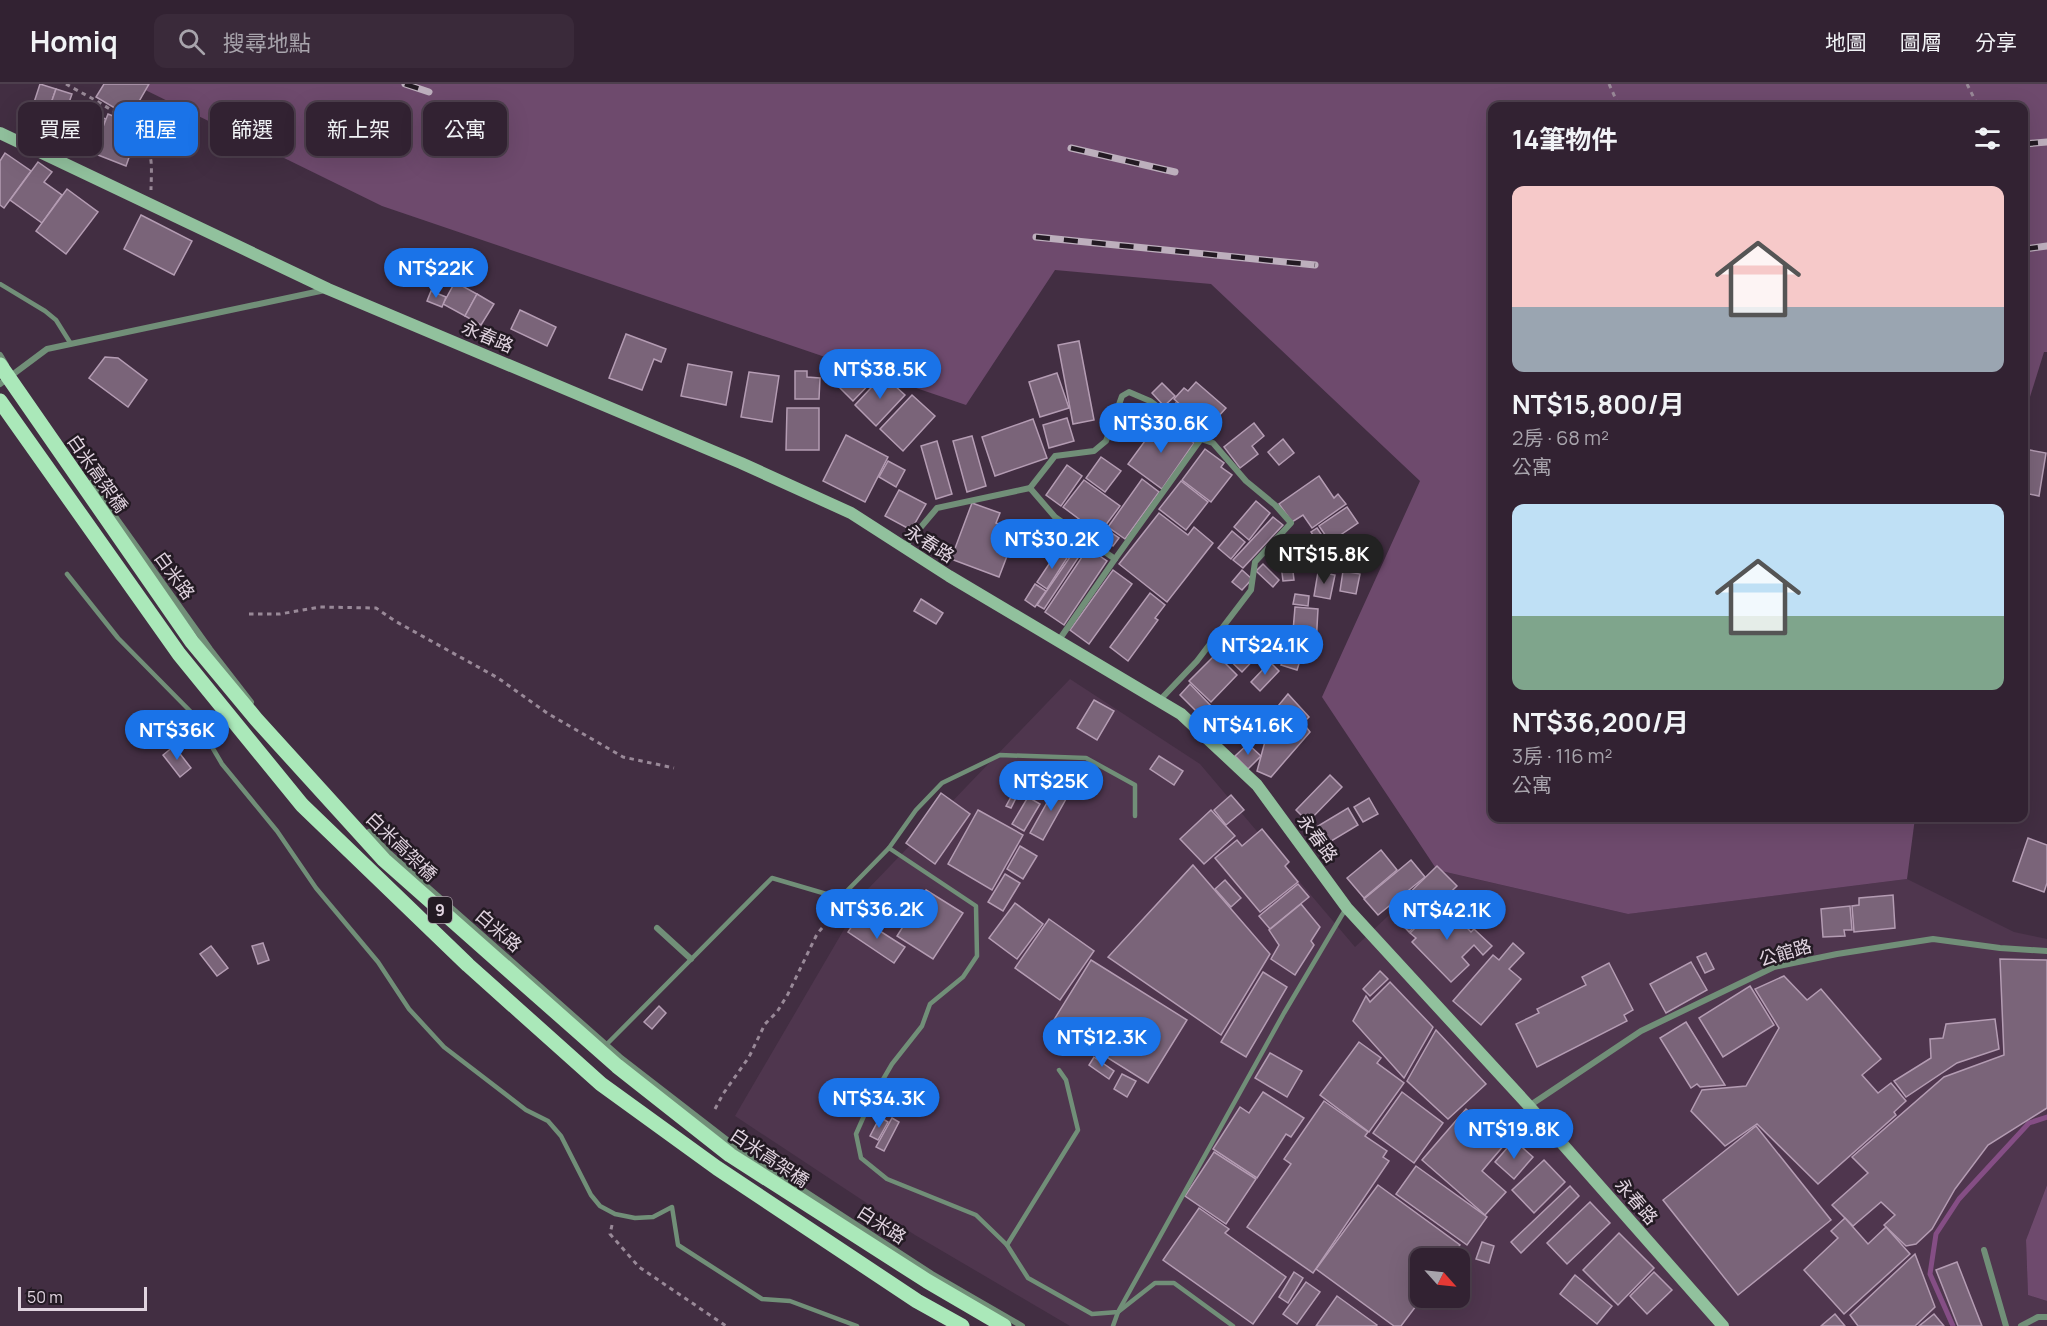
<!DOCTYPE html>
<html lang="zh-TW">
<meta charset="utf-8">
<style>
:root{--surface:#322232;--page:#3a2a3a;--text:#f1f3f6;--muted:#a8a4ac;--line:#4d3f4d;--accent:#1a73e8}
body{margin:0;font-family:Manrope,"Noto Sans TC",sans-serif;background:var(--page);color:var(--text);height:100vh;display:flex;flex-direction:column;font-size:22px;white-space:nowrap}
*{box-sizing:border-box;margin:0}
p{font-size:20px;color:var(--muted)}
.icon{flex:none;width:33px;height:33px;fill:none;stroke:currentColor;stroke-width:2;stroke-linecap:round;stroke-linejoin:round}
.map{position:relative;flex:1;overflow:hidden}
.sheet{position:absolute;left:1488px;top:18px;width:540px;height:720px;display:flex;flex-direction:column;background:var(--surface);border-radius:12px;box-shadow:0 6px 24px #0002,0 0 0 2px var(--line)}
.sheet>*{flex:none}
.banner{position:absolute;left:18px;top:18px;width:570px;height:54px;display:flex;gap:12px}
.needle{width:39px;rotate:117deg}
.buttons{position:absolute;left:1410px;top:1164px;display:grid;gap:12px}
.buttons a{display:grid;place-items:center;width:60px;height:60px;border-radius:12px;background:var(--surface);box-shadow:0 6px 24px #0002,0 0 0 2px var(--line);font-size:30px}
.scale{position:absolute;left:18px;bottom:15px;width:129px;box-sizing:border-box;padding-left:6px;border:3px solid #e1d4e0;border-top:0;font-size:16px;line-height:21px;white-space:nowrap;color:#e1d4e0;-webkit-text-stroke:4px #231a23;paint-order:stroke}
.price{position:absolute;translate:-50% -51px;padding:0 14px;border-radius:21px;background:var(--accent);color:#fff;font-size:20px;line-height:39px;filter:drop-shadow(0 2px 3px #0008)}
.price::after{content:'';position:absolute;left:50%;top:36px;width:18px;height:14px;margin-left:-9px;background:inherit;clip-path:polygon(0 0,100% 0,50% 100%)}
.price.selected{background:#222;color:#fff}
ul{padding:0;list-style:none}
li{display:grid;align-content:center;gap:12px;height:318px;padding:0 24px}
li span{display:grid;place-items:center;height:186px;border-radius:12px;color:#555}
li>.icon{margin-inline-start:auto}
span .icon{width:108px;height:108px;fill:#fffc;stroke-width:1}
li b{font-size:26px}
h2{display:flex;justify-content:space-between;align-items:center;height:72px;padding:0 24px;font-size:26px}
.pill{padding:0 21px;border-radius:12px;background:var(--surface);box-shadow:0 6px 24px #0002,0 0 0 2px var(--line);font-size:21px;line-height:54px}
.pill.selected{background:var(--accent);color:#fff}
header{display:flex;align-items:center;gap:36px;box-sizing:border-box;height:84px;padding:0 30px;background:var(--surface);border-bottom:2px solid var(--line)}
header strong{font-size:28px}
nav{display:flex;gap:33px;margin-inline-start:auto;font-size:21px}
.search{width:420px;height:54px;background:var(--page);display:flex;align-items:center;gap:15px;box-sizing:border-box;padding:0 21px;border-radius:12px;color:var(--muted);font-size:22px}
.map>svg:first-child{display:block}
.built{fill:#4f364e;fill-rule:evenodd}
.green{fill:#6e4a6d}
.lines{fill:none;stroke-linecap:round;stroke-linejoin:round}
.stream{stroke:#854e85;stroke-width:5}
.building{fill:#7a6479;stroke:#b49cb3;stroke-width:1.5}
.path{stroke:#998998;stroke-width:3;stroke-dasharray:4.5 4.5;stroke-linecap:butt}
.lane{stroke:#718f78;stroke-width:4.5}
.street{stroke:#718f78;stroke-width:6}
.secondary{stroke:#91c19d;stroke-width:12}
.primary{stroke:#aae8b9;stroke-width:15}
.rail-casing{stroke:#bdafbd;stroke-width:7}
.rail{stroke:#231a23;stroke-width:4.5;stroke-dasharray:14;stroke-linecap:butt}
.primary-bridge{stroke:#aae8b9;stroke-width:15}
.labels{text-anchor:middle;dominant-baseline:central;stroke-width:5;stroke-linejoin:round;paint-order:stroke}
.shield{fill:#231a23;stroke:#a89ca7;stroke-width:1.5}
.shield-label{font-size:16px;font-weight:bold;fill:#e1d4e0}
.street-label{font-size:18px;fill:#e1d4e0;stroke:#231a23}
</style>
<header>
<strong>Homiq</strong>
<div class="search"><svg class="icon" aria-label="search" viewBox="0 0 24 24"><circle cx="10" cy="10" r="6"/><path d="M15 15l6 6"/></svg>搜尋地點</div>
<nav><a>地圖</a><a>圖層</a><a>分享</a></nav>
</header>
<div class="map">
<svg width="2047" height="1242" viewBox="0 0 2047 1242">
<rect width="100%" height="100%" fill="#422e42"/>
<path class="built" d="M1070,595L1200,680L1355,863L1437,786L1628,830L1907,795L2014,848L2047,855V1101L2026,1156L2028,1211L2047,1217V1242H1070L915,1151L735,1032L867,806ZM1420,1174H1460V1214H1420Z"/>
<g class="green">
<path d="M133,0H2047V268H2044L2024,332V22H1492V734H1915L1907,795L1628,830L1437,786L1322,613L1420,397L1211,200L1055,186L966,321L382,122Z"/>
<path d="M2047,1101V1217L2028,1211L2026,1156Z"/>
</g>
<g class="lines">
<path class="stream" d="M1953,1242L1930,1190L1936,1150L1959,1115L2029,1039L2047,1033"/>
</g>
<g class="building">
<path d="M40,0L56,5L42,45L27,40Z"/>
<path d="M104,0H149L130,33L96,13Z"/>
<path d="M56,5L72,10L58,50L42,45Z"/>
<path d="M88,29L106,35L94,66L76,59Z"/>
<path d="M108,30L121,35L132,65L126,82L93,69Z"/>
<path d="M5,69L31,87L4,124L0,121V77Z"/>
<path d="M38,78L52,88L44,98L62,111L42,139L10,116Z"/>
<path d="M67,105L98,128L66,170L36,147Z"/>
<path d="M141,131L192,157L174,191L124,165Z"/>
<path d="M455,198L477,210L465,232L443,220Z"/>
<path d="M431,207L446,213L442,223L427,217Z"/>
<path d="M477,210L494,220L481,241L465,232Z"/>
<path d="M520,226L556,243L547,262L511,245Z"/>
<path d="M626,250L666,265L661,278L654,275L642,306L609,294Z"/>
<path d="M1079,257L1094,336L1073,340L1058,261Z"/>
<path d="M105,273L118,274L147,296L128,323L89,294Z"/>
<path d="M869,275L882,287L853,317L840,304Z"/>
<path d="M688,280L732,288L726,321L681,312Z"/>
<path d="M795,287H807V293L820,294L819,315H795Z"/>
<path d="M749,288L779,292L772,338L741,333Z"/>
<path d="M1057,289L1069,324L1040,333L1029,298Z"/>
<path d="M883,291L905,311L876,342L855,321Z"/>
<path d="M1196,298L1226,324L1207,345L1174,315L1184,304L1188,307Z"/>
<path d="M1162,299L1175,312L1164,322L1152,309Z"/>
<path d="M912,311L935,332L903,367L880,345Z"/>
<path d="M1176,319L1202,341L1196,348L1170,325Z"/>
<path d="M787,324H819V366H786Z"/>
<path d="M1067,334L1074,357L1049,364L1043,341Z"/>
<path d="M1033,335L1047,374L995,392L982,353Z"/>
<path d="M1161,335L1194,359L1162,405L1128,380Z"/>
<path d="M1254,339L1264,352L1252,362L1258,370L1240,384L1224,363Z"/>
<path d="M846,351L888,373L865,418L823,397Z"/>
<path d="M972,352L986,402L967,408L953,357Z"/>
<path d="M1283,355L1294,369L1279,381L1268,368Z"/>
<path d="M937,357L952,410L936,415L921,362Z"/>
<path d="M1205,365L1224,379L1221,383L1232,391L1211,418L1182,396Z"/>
<path d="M2024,365L2046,369L2039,412L2024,409Z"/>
<path d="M1101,373L1121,387L1105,408L1086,394Z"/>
<path d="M888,377L905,386L896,403L879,393Z"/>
<path d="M1067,381L1082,392L1061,422L1046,411Z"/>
<path d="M1319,392L1334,414L1338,410L1346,420L1312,444L1303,431L1292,438L1279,420Z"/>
<path d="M1142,395L1159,408L1125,455L1108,443Z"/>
<path d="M1084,396L1120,422L1099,450L1063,423Z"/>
<path d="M1181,397L1208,418L1186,446L1159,425Z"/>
<path d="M899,406L926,420L911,446L885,432Z"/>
<path d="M1256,417L1270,429L1249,456L1234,443Z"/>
<path d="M972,419L1000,429L996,439L1017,446L999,493L951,475Z"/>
<path d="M1347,423L1358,439L1330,458L1319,442Z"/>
<path d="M1159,429L1188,451L1194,443L1213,459L1167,518L1119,480Z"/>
<path d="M1273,433L1283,441L1243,484L1233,476Z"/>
<path d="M1317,444L1325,456L1319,460L1311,448Z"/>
<path d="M1106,445L1119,454L1113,462L1101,453Z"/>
<path d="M1060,446L1070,453L1062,463L1052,456Z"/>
<path d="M1232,447L1245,458L1231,475L1218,464Z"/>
<path d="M1361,457L1363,481L1319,485L1317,460Z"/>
<path d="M1313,461L1316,484L1297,487L1295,463Z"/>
<path d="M1290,462L1294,496L1283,497L1281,481L1273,482L1271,464Z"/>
<path d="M1088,464L1107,477L1064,541L1045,528Z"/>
<path d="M1057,468L1067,474L1047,505L1037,498Z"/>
<path d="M1072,470L1078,474L1044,525L1037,521Z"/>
<path d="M1263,480L1279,496L1273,503L1256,487Z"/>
<path d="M1113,486L1132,500L1089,560L1070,546Z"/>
<path d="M1242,486L1252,495L1242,506L1232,498Z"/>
<path d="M1343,487L1360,490L1356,510L1340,507Z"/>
<path d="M1318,488L1335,491L1330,515L1314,512Z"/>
<path d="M1035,500L1046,507L1035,523L1025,516Z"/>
<path d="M1150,509L1165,521L1155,534L1158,536L1128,577L1110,563Z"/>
<path d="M1295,510L1309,512L1308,522L1293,520Z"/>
<path d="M921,515L943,529L936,540L914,527Z"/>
<path d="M1295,523L1318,525L1316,561L1292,559Z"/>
<path d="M1239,543L1263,566L1242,588L1218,565Z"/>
<path d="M1289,559L1304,564L1297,586L1281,581Z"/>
<path d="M1216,570L1237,591L1211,618L1189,597Z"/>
<path d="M1270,578L1279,587L1260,607L1251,598Z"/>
<path d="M1190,600L1213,624L1203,634L1180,611Z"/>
<path d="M1288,610L1309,633L1303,639L1310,648L1271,693L1257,687L1273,628Z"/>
<path d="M1094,616L1114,627L1097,656L1077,644Z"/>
<path d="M1248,660L1261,672L1248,685L1235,672Z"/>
<path d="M174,662L191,684L180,693L163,671Z"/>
<path d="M1159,672L1183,687L1174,701L1150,685Z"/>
<path d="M1330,691L1342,703L1308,738L1296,726Z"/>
<path d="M1058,699L1071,706L1043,756L1030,749Z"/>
<path d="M1017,702L1021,704L1011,724L1006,722Z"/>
<path d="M941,709L970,730L935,780L906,759Z"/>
<path d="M1231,711L1244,726L1226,741L1214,726Z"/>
<path d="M1028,713L1040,720L1024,747L1012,740Z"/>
<path d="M1369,714L1378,730L1363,738L1354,723Z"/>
<path d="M1348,724L1358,741L1328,759L1318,742Z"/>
<path d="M978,726L1023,751L992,806L948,780Z"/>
<path d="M1211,726L1235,752L1204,780L1180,755Z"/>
<path d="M1262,745L1289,778L1285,782L1298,798L1260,828L1215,774L1237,756L1242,762Z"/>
<path d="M2028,754L2047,761V799L2044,808L2013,797Z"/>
<path d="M1020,762L1037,772L1023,795L1007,785Z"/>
<path d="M1381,766L1397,786L1364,814L1347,794Z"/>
<path d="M1411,776L1425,793L1378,831L1364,815Z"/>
<path d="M1193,781L1270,870L1221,951L1108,873Z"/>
<path d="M1437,782L1457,802L1409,848L1390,828Z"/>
<path d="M1005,790L1020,799L1003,827L988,818Z"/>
<path d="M1225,796L1241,814L1231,823L1215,805Z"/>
<path d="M1298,800L1309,813L1270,845L1259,832Z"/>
<path d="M926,806L963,829L933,875L897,852Z"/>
<path d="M1893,811L1895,844L1854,848L1852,822L1859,821V814Z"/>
<path d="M1442,818L1471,848L1474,845L1492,862L1483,871L1474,861L1462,873L1469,881L1451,898L1412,858L1416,854L1410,849Z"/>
<path d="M1015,819L1043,840L1017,875L989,854Z"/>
<path d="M1301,820L1320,843L1311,857L1314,861L1295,891L1271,875L1279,861L1269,846Z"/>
<path d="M1850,822L1852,846H1844L1845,852L1823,853L1821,825Z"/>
<path d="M858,833L905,863L894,879L848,848Z"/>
<path d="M1049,835L1094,867L1060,916L1015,884Z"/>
<path d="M263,859L269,876L258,880L252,862Z"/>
<path d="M1513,859L1524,869L1509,885L1521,895L1481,941L1453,917L1493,871L1499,876Z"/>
<path d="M211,862L228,884L217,892L200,870Z"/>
<path d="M1706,869L1714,885L1705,889L1697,873Z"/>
<path d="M2000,875L2047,876V1024L1988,1061L1955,1105L1932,1145L1916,1160L1906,1162L1884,1141L1895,1131L1881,1118L1853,1142L1832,1121L1868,1089L1852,1073L1944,993L2004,971Z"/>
<path d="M1091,876L1187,936L1148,999L1052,939Z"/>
<path d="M1691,878L1707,906L1666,929L1650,900Z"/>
<path d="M1609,879L1633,926L1624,931L1627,937L1537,983L1516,940L1539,929L1537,925L1586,901L1582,893Z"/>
<path d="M1380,887L1388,895L1370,912L1363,905Z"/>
<path d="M1263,888L1287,903L1246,973L1221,958Z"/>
<path d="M1784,892L1807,916L1821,905L1881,975L1862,991L1878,1009L1891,999L1906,1017L1894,1028L1896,1031L1818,1100L1757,1040L1725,1062L1691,1027L1702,1006L1746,1002L1779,944L1755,905Z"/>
<path d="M1390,898L1433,943L1404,994L1353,937L1366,912L1370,918Z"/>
<path d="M1750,902L1774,941L1723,973L1699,934Z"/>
<path d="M659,922L666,929L652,945L644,938Z"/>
<path d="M1995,935L1999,965L1957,979L1906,1013L1894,997L1931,974L1930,955L1943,954L1946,940Z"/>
<path d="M1686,938L1725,1001L1700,1003L1697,1000L1691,1004L1660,954Z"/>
<path d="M1436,946L1486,1000L1448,1035L1407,997Z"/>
<path d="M1359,958L1381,974L1377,979L1404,999L1369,1048L1320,1011Z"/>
<path d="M1270,969L1302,987L1287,1013L1255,994Z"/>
<path d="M1094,973L1114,987L1109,995L1089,981Z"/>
<path d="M1122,990L1136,997L1127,1013L1114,1005Z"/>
<path d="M1263,1008L1304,1034L1291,1053L1286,1050L1257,1094L1213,1065L1240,1023L1249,1029Z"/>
<path d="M1402,1008L1443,1039L1414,1079L1373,1049Z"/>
<path d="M1324,1017L1368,1048L1365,1052L1387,1067L1383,1073L1389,1077L1313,1189L1247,1143L1291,1080L1284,1075Z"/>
<path d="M1466,1025L1505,1060L1482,1087L1506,1108L1485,1131L1422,1076Z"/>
<path d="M880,1033L888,1038L878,1056L870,1052Z"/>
<path d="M892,1034L899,1038L884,1067L876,1063Z"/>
<path d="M1756,1042L1831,1136L1738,1211L1663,1116Z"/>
<path d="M1514,1056L1533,1073L1514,1095L1495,1078Z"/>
<path d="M1214,1068L1256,1095L1226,1140L1185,1112Z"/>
<path d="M1544,1076L1565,1098L1534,1129L1512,1106Z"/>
<path d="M1416,1082L1487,1133L1467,1161L1396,1110Z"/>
<path d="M1378,1101L1460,1161L1450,1174H1420L1422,1214L1401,1242H1394L1316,1185Z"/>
<path d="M1570,1102L1579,1112L1521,1169L1511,1158Z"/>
<path d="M1590,1118L1610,1139L1567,1180L1547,1159Z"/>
<path d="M1199,1124L1229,1145L1225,1149L1286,1193L1253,1240L1163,1176Z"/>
<path d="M1845,1134L1868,1160L1886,1143L1910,1170L1844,1230L1804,1186L1838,1154L1831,1147Z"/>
<path d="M1619,1149L1654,1184L1618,1221L1583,1186Z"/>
<path d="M1482,1158L1494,1162L1489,1179L1476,1175Z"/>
<path d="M1915,1170L1935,1223L1915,1242H1858L1850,1231Z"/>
<path d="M1957,1178L1982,1242H1958L1936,1186Z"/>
<path d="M1294,1188L1303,1194L1288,1219L1279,1213Z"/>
<path d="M1654,1188L1672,1206L1647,1230L1630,1212Z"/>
<path d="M1575,1191L1612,1222L1597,1240L1560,1210Z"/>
<path d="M1306,1198L1320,1208L1297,1240L1283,1230Z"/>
<path d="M1337,1212L1377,1241L1376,1242H1316Z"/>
<path d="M1835,1230L1845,1242H1821Z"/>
<path d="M1934,1230L1944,1242H1919Z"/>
</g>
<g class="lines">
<g class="path">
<path d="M66,0C97,18 145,38 151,77C152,87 151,97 151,106"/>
<path d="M1609,0L1619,22"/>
<path d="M1967,0L1978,22"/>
<path d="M249,530H280L320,523L376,524L395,537L498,594L547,629L623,673L674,684"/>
<path d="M715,1025L723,1010L749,973L765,940L777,928L788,910L817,850L833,831"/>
<path d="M612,1141L610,1150L639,1183L726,1242"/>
</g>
<g class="lane">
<path d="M0,200L45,227L56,236L71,260"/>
<path d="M67,490L118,554L192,629L222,680L277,747L316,804L378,878L409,925L444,963L526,1026L548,1037L561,1052L591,1111L600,1122L615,1130L635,1134L653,1133L672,1123L678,1161L762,1215L790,1217L857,1242"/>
<path d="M889,764L916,726L942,699L1000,671L1086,674L1135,701V732"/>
<path d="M606,961L772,794L840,814L889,764L976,822L977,872L963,893L930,920L922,942L892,980L871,1016L856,1050L861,1074L887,1095L976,1131L1007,1161L1028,1194L1092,1230L1118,1228L1155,1199H1174L1233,1242"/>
<path d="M1007,1161L1078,1046L1066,996L1059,986"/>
<path d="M1113,1242L1118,1228L1284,929L1345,826"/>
</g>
<g class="street">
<path d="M0,271L6,281"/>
<path d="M0,300L47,265L325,206"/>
<path d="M91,399L210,565L251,618"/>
<path d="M1030,404L1055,433L1115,475L1059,556"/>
<path d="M904,463L937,424L1030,404L1055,372L1094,367L1106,357L1122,312L1129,308L1150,317L1201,355L1213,359L1246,397L1275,421L1291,439L1255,478L1251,506L1197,577L1159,617"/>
<path d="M1115,475L1201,355"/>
<path d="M369,748L389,769L620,973L735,1062L932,1190L1022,1242"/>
<path d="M657,844L691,875"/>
<path d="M1529,1022L1641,947L1774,883L1837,870L1933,855L2000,864L2047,867"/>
<path d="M1984,1166L2006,1242"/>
<path d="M2021,1242L2038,1233H2047"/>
</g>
<path class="secondary" d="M0,49L328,205L741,379L851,429L949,492L1181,630L1257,701L1347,824L1529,1022L1723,1242"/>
<path class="primary" d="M0,317L179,570L302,721L468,881L601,1000L717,1084L917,1217L962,1242"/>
<g class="rail-casing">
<g id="rail">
<path d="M405,0L429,8"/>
<path d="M2024,60L2047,58"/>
<path d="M1071,64L1175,88"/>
<path d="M1036,153L1315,181"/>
<path d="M2024,165L2047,162"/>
</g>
</g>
<use href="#rail" class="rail"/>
<path class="primary-bridge" d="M0,281L192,558L256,635L384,776L617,982L730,1071L927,1197L1004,1242"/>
</g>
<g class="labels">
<rect class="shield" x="428" y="813" width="24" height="26" rx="4.5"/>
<g class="shield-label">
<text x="440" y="826">9</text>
</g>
<g class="street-label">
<text transform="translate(488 252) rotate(23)">永春路</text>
<text transform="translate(98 389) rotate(55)">白米高架橋</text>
<text transform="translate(930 459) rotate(32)">永春路</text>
<text transform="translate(175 491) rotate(54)">白米路</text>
<text transform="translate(1318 754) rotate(54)">永春路</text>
<text transform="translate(402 762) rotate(44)">白米高架橋</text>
<text transform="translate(499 846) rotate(41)">白米路</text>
<text transform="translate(1785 868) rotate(-16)">公館路</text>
<text transform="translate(770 1073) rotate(34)">白米高架橋</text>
<text transform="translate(1637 1117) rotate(49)">永春路</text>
<text transform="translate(882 1140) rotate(33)">白米路</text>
</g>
</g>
</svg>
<div class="buttons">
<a><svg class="needle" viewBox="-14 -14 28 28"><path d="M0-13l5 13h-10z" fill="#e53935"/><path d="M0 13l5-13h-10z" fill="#a8a4ac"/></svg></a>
</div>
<div class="scale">50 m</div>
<b class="price" style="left:436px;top:215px">NT$22K</b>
<b class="price" style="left:880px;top:316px">NT$38.5K</b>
<b class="price" style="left:1161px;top:370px">NT$30.6K</b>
<b class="price" style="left:1052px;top:486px">NT$30.2K</b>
<b class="price selected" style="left:1324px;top:501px">NT$15.8K</b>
<b class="price" style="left:1265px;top:592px">NT$24.1K</b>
<b class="price" style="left:1248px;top:672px">NT$41.6K</b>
<b class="price" style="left:177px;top:677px">NT$36K</b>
<b class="price" style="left:1051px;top:728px">NT$25K</b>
<b class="price" style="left:877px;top:856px">NT$36.2K</b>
<b class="price" style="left:1447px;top:857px">NT$42.1K</b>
<b class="price" style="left:1102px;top:984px">NT$12.3K</b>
<b class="price" style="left:879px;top:1045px">NT$34.3K</b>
<b class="price" style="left:1514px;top:1076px">NT$19.8K</b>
<div class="banner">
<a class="pill">買屋</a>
<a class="pill selected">租屋</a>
<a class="pill">篩選</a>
<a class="pill">新上架</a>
<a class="pill">公寓</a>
</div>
<section class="sheet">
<h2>14筆物件<svg class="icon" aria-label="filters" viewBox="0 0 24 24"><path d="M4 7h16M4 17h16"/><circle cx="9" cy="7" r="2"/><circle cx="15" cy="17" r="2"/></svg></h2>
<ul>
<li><span style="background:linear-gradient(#f6c9c9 65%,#9aa5b1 0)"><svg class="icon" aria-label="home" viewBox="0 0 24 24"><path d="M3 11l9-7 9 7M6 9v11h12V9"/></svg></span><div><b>NT$15,800/月</b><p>2房 · 68 m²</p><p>公寓</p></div></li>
<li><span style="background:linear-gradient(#bfe0f5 60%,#7fa58c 0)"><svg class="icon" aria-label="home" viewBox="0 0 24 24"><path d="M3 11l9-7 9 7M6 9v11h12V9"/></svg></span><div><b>NT$36,200/月</b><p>3房 · 116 m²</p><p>公寓</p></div></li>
</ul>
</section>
</div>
